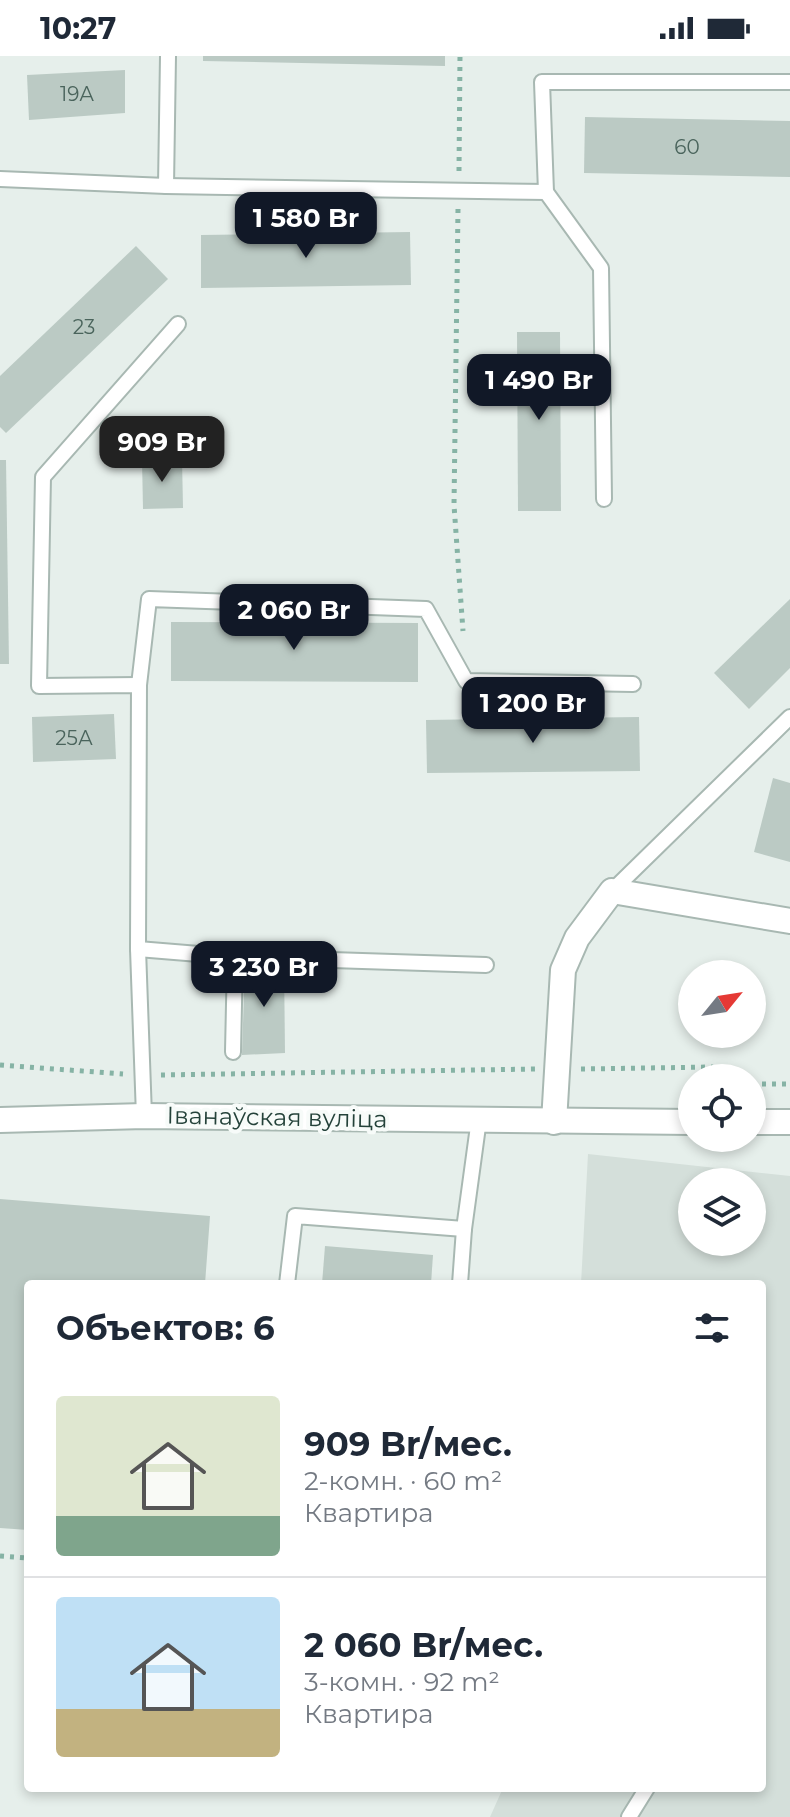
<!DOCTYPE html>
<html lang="ru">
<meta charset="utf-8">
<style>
:root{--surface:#fff;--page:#f2f2f3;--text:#1f2937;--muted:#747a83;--line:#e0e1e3;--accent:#111827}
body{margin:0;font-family:Montserrat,sans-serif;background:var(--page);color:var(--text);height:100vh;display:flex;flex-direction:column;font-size:30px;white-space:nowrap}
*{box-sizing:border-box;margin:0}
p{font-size:26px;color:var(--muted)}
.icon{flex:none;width:44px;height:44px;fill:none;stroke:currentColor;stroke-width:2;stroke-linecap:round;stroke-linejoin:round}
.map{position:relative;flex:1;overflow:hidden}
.panel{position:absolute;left:24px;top:1224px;width:742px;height:512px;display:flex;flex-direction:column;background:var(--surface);border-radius:8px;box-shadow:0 4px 12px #0003}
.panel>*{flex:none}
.needle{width:52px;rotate:60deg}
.controls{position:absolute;left:678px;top:904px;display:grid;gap:16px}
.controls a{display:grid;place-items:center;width:88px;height:88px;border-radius:50%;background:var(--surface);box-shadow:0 4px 12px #0003;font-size:40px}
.price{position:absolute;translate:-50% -68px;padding:0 18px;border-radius:16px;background:var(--accent);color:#fff;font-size:26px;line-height:52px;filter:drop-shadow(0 2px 4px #0008)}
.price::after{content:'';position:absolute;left:50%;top:48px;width:24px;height:18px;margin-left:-12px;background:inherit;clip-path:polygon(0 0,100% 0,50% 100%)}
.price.active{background:#222;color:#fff}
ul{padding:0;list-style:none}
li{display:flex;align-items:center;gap:24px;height:200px;padding:0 32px}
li+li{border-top:2px solid var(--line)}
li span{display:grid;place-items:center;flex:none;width:224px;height:160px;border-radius:8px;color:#555}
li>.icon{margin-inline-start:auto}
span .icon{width:96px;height:96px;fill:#fffc;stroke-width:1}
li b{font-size:34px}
h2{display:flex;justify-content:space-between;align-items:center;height:96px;padding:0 32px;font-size:34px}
.status{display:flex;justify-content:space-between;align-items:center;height:56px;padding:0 40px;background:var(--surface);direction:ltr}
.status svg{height:22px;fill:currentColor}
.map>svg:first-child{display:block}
.built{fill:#d4dfda;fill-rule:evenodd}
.building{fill:#bbcac4}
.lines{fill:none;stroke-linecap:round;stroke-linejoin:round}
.service-casing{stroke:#a8b8b2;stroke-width:18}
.minor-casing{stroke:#a8b8b2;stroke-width:28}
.path{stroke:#86b3a5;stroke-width:5;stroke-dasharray:4 6;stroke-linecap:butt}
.service{stroke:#fff;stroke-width:14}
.minor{stroke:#fff;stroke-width:24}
.labels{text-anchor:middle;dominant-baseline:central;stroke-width:8;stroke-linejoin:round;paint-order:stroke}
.number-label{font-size:20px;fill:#4a645c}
.street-label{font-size:24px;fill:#24423a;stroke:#f7fbf9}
</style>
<div class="status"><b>10:27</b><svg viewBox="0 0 49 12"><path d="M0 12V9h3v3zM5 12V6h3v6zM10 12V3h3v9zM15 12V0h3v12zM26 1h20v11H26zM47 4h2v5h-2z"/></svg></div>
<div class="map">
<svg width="790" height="1761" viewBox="0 0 790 1761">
<rect width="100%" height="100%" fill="#e6efeb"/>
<path class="built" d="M588,1098L790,1120V1761H490L503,1732H762V1228H581ZM692,1126H752V1186H692Z"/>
<g class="building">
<path d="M203,0H445V10L203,5Z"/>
<path d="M125,14V57L29,64L27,19Z"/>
<path d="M585,61L790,65V121L584,117Z"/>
<path d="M410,176L411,229L201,232V179Z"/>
<path d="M136,190L168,223L6,377L0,371V320Z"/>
<path d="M517,276H560L561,455H518Z"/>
<path d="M182,402L183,452L143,453L142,403Z"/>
<path d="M0,404H6L9,608H0Z"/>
<path d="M790,543V612L749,653L714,617Z"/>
<path d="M171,566L418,567V626L171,625Z"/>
<path d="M114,658L116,703L33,706L32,661Z"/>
<path d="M639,661L640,715L427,717L426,664Z"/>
<path d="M773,722L790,727V806L754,796Z"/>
<path d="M245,906L284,907L285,997L242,999Z"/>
<path d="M0,1143L210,1160L205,1228H28V1474L0,1472Z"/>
<path d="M325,1190L433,1199L431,1228H322Z"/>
</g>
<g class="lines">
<g class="service-casing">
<g id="service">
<path d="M0,123L166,130L168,0"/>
<path d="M166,130L546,136L542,26H790"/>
<path d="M546,136L601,212L604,443"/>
<path d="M139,629L149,543L426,553L466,625L633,628"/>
<path d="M612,835L790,661"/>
<path d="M138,893L235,901L486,909"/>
<path d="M233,996L235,901"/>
<path d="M144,1060L138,893L139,629L39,630L43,421L178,268"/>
<path d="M287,1228L295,1160L464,1173L479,1063"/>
<path d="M460,1228L464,1173"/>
<path d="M629,1761L647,1732"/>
</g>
</g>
<g class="minor-casing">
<g id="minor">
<path d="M0,1064L144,1060L692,1066"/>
<path d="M554,1066L563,914L577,882L612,835L790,865"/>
<path d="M752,1066H790"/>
</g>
</g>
<g class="path">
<path d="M459,115L460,0"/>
<path d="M458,153L454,449L463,575"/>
<path d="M0,1009L123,1018"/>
<path d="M581,1013L712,1011L732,1022"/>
<path d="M161,1019L535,1013"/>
<path d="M752,1028H790"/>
<path d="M0,1500L28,1502"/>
</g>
<use href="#service" class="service"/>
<use href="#minor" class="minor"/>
</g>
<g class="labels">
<g class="number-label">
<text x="77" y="38">19А</text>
<text x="687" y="91">60</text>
<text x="84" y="271">23</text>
<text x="74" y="682">25А</text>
</g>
<g class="street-label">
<text transform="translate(277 1061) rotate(1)">Іванаўская вуліца</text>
</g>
</g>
</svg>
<div class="controls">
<a><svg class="needle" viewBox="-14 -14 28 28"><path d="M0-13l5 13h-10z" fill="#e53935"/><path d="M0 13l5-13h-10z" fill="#747a83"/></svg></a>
<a><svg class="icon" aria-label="locate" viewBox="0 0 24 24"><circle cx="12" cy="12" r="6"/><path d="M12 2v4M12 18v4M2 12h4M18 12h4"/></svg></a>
<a><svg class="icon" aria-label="layers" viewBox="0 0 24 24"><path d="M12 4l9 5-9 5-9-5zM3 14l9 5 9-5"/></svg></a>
</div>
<b class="price" style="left:306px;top:204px">1 580 Br</b>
<b class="price" style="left:539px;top:366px">1 490 Br</b>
<b class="price active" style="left:162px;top:428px">909 Br</b>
<b class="price" style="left:294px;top:596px">2 060 Br</b>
<b class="price" style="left:533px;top:689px">1 200 Br</b>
<b class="price" style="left:264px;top:953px">3 230 Br</b>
<section class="panel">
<h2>Объектов: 6<svg class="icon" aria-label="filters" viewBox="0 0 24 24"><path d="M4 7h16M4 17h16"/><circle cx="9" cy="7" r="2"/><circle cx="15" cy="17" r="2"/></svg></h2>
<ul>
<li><span style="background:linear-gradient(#dfe7d0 75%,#7fa58c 0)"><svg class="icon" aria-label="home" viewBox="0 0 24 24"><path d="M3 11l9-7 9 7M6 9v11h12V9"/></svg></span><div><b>909 Br/мес.</b><p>2-комн. · 60 m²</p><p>Квартира</p></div></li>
<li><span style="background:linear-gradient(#bfe0f5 70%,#c2b280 0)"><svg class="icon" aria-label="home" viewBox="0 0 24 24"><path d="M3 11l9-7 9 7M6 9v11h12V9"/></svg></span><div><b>2 060 Br/мес.</b><p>3-комн. · 92 m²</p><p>Квартира</p></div></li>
</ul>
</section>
</div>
